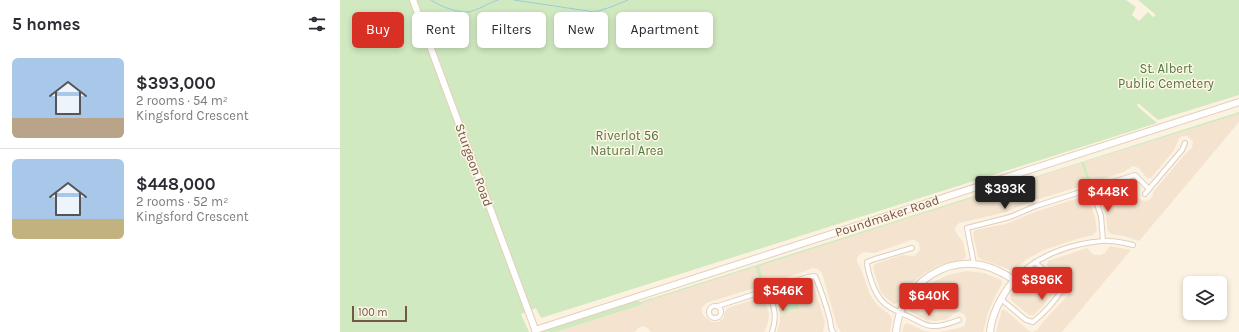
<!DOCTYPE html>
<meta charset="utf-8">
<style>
:root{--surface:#fff;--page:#f2f2f3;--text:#2b2b33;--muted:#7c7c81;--line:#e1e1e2;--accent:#d93025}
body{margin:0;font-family:Karla,sans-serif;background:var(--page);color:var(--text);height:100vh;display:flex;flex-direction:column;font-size:15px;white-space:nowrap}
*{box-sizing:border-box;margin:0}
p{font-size:13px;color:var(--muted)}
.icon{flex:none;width:22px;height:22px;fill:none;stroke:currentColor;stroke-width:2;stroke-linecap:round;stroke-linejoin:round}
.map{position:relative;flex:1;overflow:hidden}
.details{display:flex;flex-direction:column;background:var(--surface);width:340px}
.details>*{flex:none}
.top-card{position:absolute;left:12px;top:12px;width:380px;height:36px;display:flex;gap:8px}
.buttons{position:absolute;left:843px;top:276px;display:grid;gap:8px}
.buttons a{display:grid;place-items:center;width:44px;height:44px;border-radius:6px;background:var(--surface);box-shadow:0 2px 6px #0003;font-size:20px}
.scale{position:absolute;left:12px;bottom:10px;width:55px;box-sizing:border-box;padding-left:4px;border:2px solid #735748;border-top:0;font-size:11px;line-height:14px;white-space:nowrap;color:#735748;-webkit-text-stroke:3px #fff6e7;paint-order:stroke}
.price{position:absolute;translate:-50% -34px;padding:0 9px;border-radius:4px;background:var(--accent);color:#fff;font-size:13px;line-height:26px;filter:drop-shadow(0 1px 2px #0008)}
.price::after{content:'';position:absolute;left:50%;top:24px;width:12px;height:9px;margin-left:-6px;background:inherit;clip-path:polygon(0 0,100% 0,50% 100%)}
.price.selected{background:#222;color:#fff}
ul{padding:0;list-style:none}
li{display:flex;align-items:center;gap:12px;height:100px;padding:0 12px}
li+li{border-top:1px solid var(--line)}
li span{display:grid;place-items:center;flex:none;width:112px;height:80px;border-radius:6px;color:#555}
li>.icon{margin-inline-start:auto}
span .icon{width:48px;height:48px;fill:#fffc;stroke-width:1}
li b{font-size:17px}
h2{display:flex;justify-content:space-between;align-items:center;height:48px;padding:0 12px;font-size:17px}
.tag{padding:0 14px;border-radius:6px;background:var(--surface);box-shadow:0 2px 6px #0003;font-size:14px;line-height:36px}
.tag.selected{background:var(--accent);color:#fff}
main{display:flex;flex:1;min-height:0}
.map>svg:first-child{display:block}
.residential{fill:#f3e3cf}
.green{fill:#d0e9c0}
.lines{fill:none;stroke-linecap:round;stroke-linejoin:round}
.stream{stroke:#9ccdd7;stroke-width:1}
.street-casing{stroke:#e0cebd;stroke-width:6}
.secondary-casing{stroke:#e5cfbb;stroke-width:8}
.street{stroke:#fff;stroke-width:4}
.secondary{stroke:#fff;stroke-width:6}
.labels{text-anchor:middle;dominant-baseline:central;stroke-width:3;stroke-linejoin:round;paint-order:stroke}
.park-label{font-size:13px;fill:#517840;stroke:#fff6e7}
.street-label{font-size:13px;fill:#735748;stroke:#fff6e7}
</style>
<main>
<section class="details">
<h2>5 homes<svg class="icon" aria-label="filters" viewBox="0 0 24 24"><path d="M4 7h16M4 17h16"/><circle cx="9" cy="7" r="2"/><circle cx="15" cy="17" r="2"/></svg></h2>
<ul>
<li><span style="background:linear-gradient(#a9c7e8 75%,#b9a48a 0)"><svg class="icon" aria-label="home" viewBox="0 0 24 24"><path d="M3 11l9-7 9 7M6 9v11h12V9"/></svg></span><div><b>$393,000</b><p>2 rooms · 54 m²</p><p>Kingsford Crescent</p></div></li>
<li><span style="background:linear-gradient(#a9c7e8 75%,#c2b280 0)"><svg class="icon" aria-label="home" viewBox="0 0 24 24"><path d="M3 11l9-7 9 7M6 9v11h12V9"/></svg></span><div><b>$448,000</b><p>2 rooms · 52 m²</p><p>Kingsford Crescent</p></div></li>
</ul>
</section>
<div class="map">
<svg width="899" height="332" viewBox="0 0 899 332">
<rect width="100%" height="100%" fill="#fcf2e1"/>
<g class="residential">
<path d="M899,114V122L799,241L784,236L771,234L768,231L766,215L759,195L761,191L790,182L797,184V194L799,199L804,201L809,200L812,197L814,191L846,153L851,149L853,144V141L847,136H842L839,138L834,150L811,178H807L799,168L793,166L783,172L751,183L744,162Z"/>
<path d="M741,163L748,184L692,201L666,212L619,223L616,226L615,231L617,234L623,242L626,256L624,259L602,264L586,272L571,284L558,303L554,304L551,302L541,293L533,268L535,264L562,255L573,256L576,255L580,250L579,243L575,240H571L563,243L534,253L524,252L520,254L517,258V262L521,269L530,295L537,305L550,315L552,319L550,332H501L497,326L482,273L478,269L472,268L466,271L424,285L418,266Z"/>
<path d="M745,196L749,198L755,218L757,231L753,235L737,239L704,250L687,259L675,269L670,270L655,264L642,260L638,257L633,234L635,230L666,224L695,212Z"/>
<path d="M770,246L791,250L722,332H656L662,310H665L688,330L692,332L697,330L703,322L730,293L732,288L730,283L707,265L708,261L747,248L754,255H761L765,253Z"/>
<path d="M415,267L421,286L366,303L362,308V313L365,317L372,322H379L384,318L385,312L388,308L421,297L425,299L429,314L428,323L424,332H311L308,328L303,326L298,328L295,332H216L304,304L302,303Z"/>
<path d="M627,271L644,273L661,280L662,284L654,298L648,313L643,332H599L620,328L624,326L626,322V317L624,314L620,312L614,313L607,319L595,321L586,320L571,312L569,308L573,302L580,292L589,284L608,275Z"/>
<path d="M692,271H697L715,286L716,291L694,315H689L671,300L670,295L680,282Z"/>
<path d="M469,282L473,284L485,322L483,332H437L440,322V312L459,309L456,297L438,303L436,296L438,292Z"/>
<path d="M567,323L582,330L590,332H562L564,325Z"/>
</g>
<g class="green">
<path d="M0,0H786L796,7L792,15L799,21L808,12L813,17L816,15L798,0H899V95L818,120L798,103L797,106L817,123L201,318L196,308L181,314L189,332H0Z"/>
<path d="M899,112V114L744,162L751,183L748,184L741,163L419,266L424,285L421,286L415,267L302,303L304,304L216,332H203L202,329L296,299L300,302Z"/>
<path d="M456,297L459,309L440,312L438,303Z"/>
</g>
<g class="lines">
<g class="stream">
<path d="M91,0C100,6 117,13 128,12C136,11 149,3 158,0"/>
<path d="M174,0L255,12L271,7L288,0"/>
</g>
<g class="street-casing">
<g id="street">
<path d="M752,189L761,216L763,241"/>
<path d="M809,189L842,150L845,143"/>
<path d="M572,248L535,259L527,262C527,268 529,274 531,280C539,305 549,308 572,318C578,321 585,326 592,326C601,327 611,323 619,320"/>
<path d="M634,264L627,228L670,217L696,206L795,175L809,189L805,194"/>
<path d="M674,280C694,258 724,246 753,242C758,242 763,240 769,241C777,241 785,243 793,245"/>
<path d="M429,290C433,306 438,315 432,332"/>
<path d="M661,299L686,320L693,322C704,313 716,300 723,288L695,262"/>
<path d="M378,306L468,277L475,276C481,290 486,305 490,320C491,324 490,328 493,332"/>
<circle cx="375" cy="312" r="6"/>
</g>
</g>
<g class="secondary-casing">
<g id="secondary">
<path d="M73,0L196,332"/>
<path d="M195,330L899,102"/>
<path d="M556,332C557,324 558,316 562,308C574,281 604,261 634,264C648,265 662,272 674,280C662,295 652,313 650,332"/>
</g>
</g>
<use href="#street" class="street"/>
<use href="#secondary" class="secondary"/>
</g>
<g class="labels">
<g class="park-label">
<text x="826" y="68">St. Albert<tspan x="826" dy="15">Public Cemetery</tspan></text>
<text x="287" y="135">Riverlot 56<tspan x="287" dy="15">Natural Area</tspan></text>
</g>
<g class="street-label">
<text transform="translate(134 165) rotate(70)">Sturgeon Road</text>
<text transform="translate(547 216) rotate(-18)">Poundmaker Road</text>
</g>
</g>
</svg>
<div class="buttons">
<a><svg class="icon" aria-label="layers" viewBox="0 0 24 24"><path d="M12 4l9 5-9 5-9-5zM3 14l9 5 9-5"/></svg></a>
</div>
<div class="scale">100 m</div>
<b class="price selected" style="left:665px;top:210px">$393K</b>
<b class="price" style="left:768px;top:213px">$448K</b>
<b class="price" style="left:702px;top:301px">$896K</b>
<b class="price" style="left:443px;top:312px">$546K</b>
<b class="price" style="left:589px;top:317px">$640K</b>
<div class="top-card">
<a class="tag selected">Buy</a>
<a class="tag">Rent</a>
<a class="tag">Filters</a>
<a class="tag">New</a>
<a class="tag">Apartment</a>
</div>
</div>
</main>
